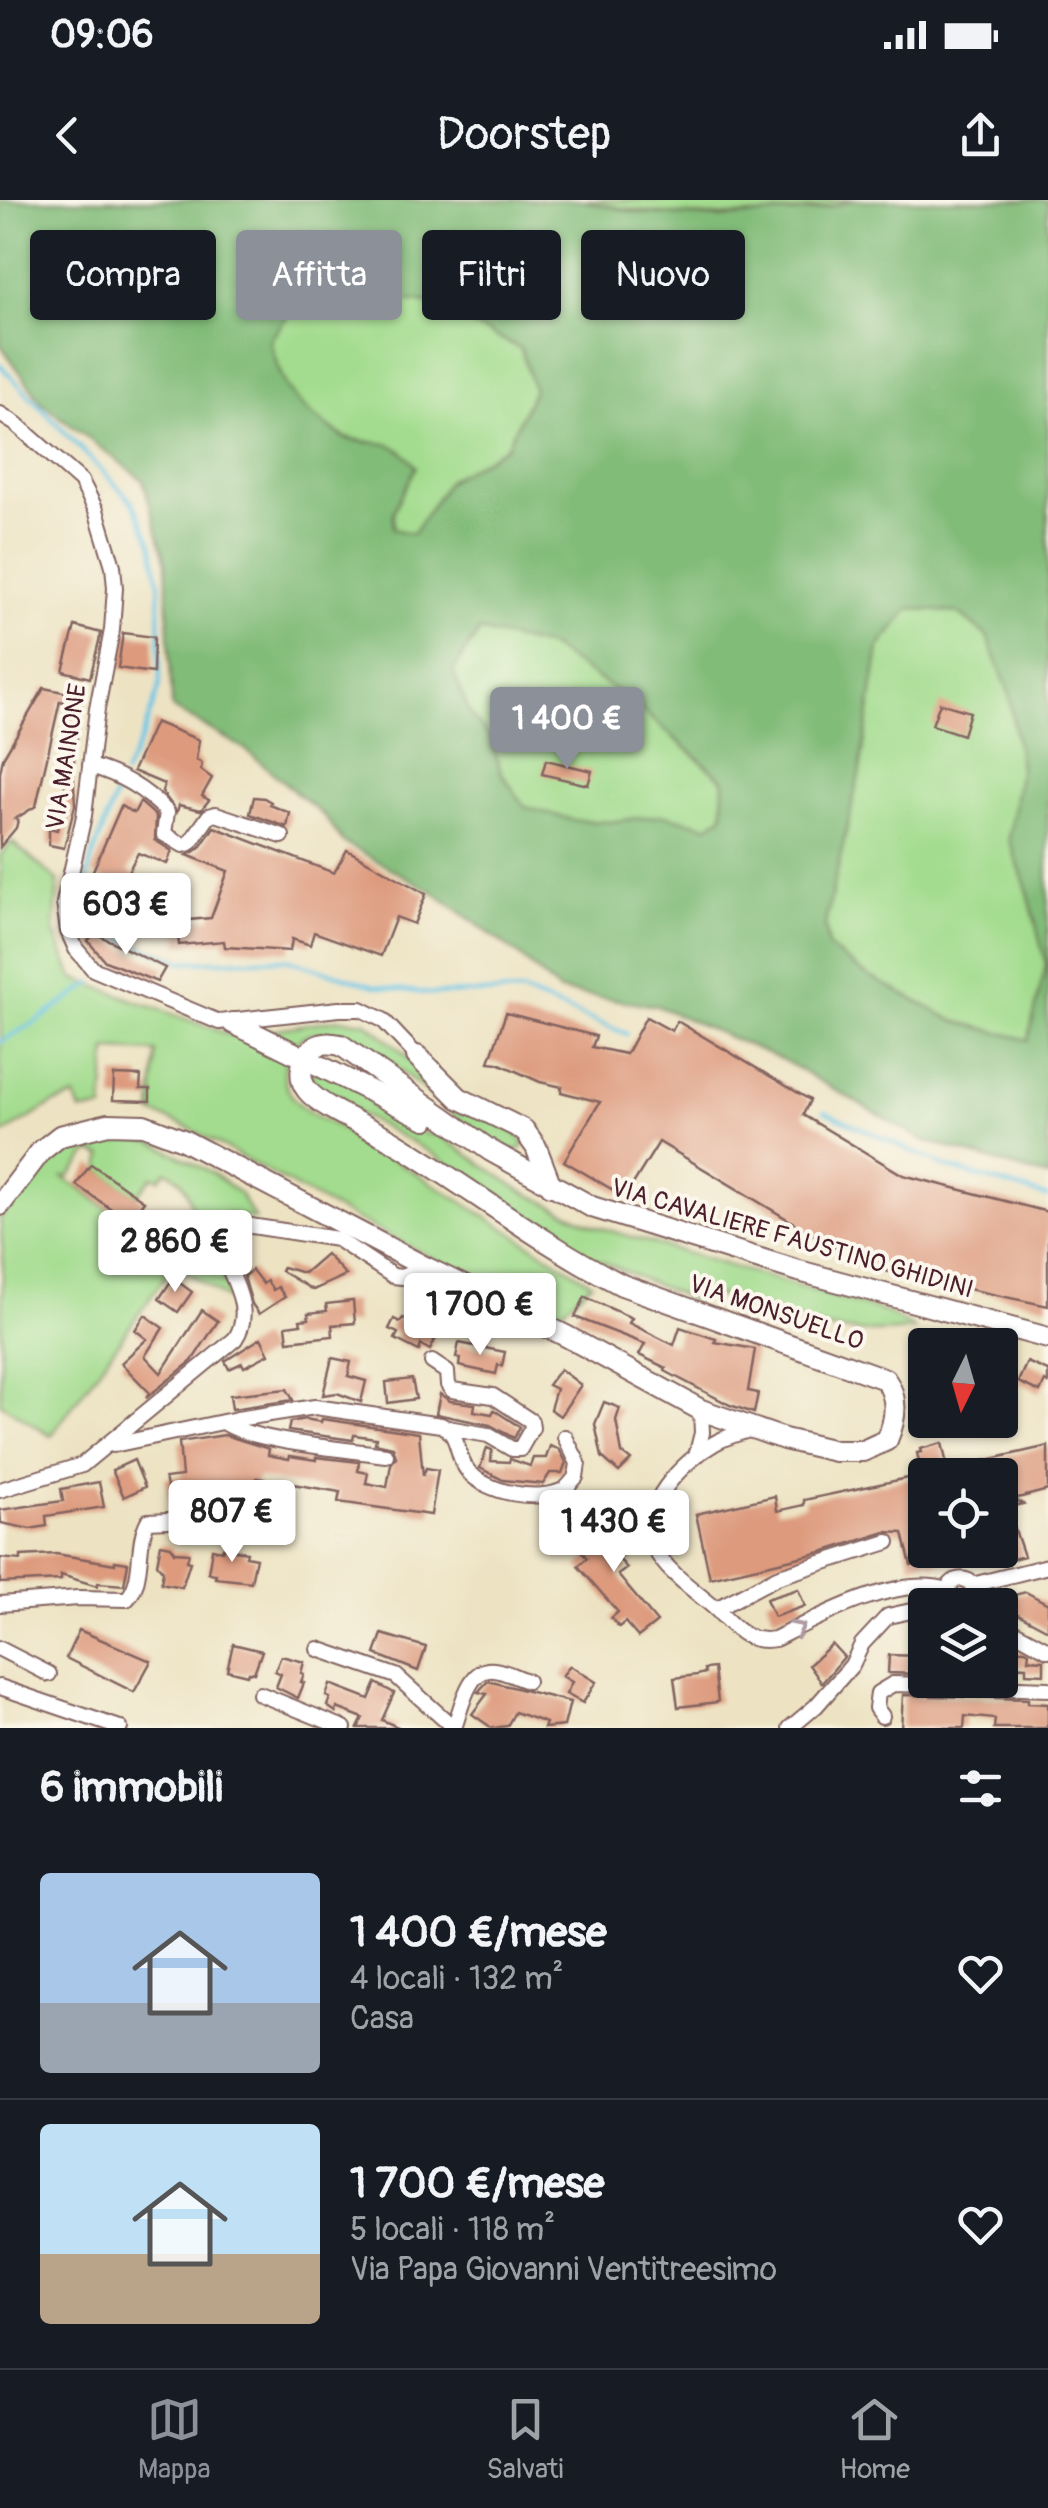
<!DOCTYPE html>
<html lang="it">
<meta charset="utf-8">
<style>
:root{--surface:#171b24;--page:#20242c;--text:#f1f3f6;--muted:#9ea1a6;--line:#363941;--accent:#8c9099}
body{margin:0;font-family:Pangolin,sans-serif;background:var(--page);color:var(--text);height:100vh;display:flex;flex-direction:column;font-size:38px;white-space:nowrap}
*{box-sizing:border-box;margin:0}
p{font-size:32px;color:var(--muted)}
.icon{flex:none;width:55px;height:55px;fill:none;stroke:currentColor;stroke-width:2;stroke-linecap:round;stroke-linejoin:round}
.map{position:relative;height:1528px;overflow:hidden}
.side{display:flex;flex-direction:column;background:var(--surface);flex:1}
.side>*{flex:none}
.guide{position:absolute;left:30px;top:30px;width:990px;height:90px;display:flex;gap:20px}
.needle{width:65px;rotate:185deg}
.tools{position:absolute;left:908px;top:1128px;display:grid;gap:20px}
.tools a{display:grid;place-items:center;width:110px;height:110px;border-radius:10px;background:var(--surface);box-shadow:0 2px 8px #0004;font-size:50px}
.price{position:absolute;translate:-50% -85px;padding:0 22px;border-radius:10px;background:#fff;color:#222;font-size:32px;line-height:65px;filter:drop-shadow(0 2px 5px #0008)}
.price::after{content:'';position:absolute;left:50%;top:60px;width:30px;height:22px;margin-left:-15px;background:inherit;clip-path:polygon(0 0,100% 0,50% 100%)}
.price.on{background:var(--accent);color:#fff}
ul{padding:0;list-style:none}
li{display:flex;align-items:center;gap:30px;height:250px;padding:0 40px}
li+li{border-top:2px solid var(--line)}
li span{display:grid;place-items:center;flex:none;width:280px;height:200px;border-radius:10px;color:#555}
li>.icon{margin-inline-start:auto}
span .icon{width:120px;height:120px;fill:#fffc;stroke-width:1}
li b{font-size:42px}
h2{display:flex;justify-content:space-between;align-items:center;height:120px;padding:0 40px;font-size:42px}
.tag{padding:0 35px;border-radius:10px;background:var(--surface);box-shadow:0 2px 8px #0004;font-size:35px;line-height:90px}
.tag.on{background:var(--accent);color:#fff}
.status{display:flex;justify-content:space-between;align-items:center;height:70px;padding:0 50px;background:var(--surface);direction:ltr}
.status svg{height:28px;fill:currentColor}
header{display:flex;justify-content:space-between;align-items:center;height:130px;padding:0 40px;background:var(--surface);font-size:45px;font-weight:600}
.tab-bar{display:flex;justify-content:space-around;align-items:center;height:140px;border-top:2px solid var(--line);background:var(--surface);font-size:28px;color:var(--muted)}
.tab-bar a{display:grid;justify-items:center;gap:5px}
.tab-bar .on{color:var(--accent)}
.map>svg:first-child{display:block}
.green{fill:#a3dc8e;stroke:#767e5c;stroke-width:2.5}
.forest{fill:#82bc79;stroke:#666e52;stroke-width:2.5;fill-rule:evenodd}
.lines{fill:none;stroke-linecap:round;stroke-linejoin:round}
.stream{stroke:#67c5e5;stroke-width:4}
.building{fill:#dd9a7d}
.minor-casing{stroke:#836460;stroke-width:18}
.secondary-casing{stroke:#836460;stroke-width:24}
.minor{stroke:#fff;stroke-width:14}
.secondary{stroke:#fff;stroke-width:20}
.oneway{stroke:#ae9aa0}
.labels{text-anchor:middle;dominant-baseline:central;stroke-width:8;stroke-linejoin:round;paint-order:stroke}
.street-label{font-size:25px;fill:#4a1f2b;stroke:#fbf7ec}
</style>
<div class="status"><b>09:06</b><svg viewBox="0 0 49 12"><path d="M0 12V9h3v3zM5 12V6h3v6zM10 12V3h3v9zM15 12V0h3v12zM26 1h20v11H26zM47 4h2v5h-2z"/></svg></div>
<header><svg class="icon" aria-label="back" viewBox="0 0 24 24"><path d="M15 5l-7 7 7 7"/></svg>Doorstep<svg class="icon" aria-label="share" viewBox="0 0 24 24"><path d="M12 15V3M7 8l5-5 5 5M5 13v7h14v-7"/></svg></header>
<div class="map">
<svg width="1048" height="1528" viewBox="0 0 1048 1528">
<rect width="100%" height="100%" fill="#fbf7ec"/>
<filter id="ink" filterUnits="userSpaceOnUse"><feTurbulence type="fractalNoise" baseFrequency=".01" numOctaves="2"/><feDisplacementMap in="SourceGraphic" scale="20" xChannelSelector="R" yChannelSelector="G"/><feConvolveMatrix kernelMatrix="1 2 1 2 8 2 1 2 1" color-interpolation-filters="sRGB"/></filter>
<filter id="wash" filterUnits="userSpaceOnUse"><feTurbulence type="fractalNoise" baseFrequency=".0048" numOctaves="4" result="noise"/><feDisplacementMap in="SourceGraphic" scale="40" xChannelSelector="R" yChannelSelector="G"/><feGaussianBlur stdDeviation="2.25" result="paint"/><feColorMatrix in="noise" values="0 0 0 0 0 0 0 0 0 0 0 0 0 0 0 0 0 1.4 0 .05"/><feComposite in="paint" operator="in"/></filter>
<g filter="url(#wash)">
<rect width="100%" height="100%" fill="#ede3c3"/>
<g class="green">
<path d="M580,0H855C763,23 672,20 580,0Z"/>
<path d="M357,93L428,103L521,149L534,190L506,247L449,280L413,334L393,329V312L415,267C395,237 378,246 348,238C339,236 330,227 322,222C288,199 280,178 270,140L289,114Z"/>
<path d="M910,408L958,413L987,436L1009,492L1020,566L1009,639L1028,692L1046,765L1028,840L955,821L865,774L828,748L825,724L860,570L879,447Z"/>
<path d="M480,431L549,447L630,500L724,581L723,615L708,626L664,615L608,622L573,620L525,607L501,572L491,538L470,515L452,470Z"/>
<path d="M12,642L58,681L54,731L73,778L233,836L339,819L366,822L399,849L429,879L514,932L525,944L520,950C507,950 496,946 485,939C450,918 318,775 287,858C280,877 286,892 300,905C311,915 327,921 340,928C358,938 375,949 392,959C459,999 526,1042 592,1083L563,1109L559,1122L328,1005L185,926L152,913L156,852L107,850L103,909L81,911L75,897L55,903L1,935L0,655Z"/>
<path d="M337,862L374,889L371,906L428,935L436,933L522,991L595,1026L885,1112L914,1129C882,1134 836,1133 805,1123C769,1111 737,1093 699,1095L695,1102L578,1051L428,951L337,902L339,899L313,885L312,873L322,863Z"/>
<path d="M113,937L153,942L212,973L239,993L255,1019L227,1014C207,1045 223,1072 233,1103L177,1066L194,1046C194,1022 194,980 166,971L159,979L153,976L136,996L99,970L103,956L90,951L70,976L63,977L178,1059L51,1236L0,1203L3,1059L0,1018C38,970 50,950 113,937Z"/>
</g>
<path class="forest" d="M0,0H580L635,12L721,18L811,11L855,0H1048V977L923,940L783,860L657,806L559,791L516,753L433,692L343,642L324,616L245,549L172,508L166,363L143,280L42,203L0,144ZM358,93L428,103L521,149L534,190L506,247L449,280L413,334L393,329V312L416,267C390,231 376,249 345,238C339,235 331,228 325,224C289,200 280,181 270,140L289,114ZM910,408L958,413L987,436L1009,492L1020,566L1009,639L1028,692L1046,765L1028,840L954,821L865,774L828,747L825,724L860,570L879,447ZM479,431L549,447L630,500L724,580L723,615L708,626L664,615L608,622L573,620L525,607L501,572L491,538L470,515L453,471Z"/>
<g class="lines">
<g class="stream">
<path d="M0,165L133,303L152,343L159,384L160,485L142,537L124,575"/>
<path d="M120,583L91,661L84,690V711L91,723L124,740L183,762L286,759L375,786L432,794L521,792L627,834"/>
<path d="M0,842L36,822L92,783"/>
<path d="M824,911L946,967L1048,997"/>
</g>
</g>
<g id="blocks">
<g class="building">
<path d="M75,426L101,433L90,478L63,471Z"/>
<path d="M123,433L154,437L153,473L118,468Z"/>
<path d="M44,488L82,496L73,568L75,605L64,648L49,645V628L57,630L65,599V502L60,501L36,606L15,619L18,620L16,628L0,647V573L3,558Z"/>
<path d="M940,503L970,512L963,535L932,525Z"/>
<path d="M155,522L199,540L196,560L202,563L201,570L212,578L202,596L209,600L201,610L179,605L177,612L162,592L164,584L133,571Z"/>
<path d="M546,560L592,571L588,585L542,574Z"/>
<path d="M254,597L264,598L271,602L270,605L290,613L287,627L250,614Z"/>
<path d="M140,602L156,616L155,640L172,651L167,664L138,653L128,672L145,680L143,695L136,691L124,715L95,699L105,680L92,673L121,606L134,613Z"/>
<path d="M214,627L334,673L347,650L426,694L414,724L396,717L381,756L314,732L310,745L292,739L290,751L225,747L224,741L179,745L177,721L211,718L228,671L187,655L199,649Z"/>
<path d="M94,733L165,768L157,782L105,761L88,741Z"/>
<path d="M506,813L596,836L592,847L626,854L646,817L672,831L677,821L810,900L803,915L903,975L1048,1012V1106L867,1067L659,942L625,997L564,961L600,902L561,892L562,887L540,882L498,863L489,862Z"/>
<path d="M114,875L141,876L140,889H150V901L113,900Z"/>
<path d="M91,964L144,1001L129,1021L76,985Z"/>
<path d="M326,1054L346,1075L313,1090L281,1071L283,1067L304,1073Z"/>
<path d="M252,1070L263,1084L267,1081L273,1090L278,1087L285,1097L259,1114L252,1104L244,1076Z"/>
<path d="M173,1078L192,1092L178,1112L159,1099Z"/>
<path d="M585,1097L632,1118L629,1123L674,1145L680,1127L716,1139L715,1142L755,1149L748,1191L758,1193L754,1213L730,1205L665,1171L666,1168L639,1155L645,1144L575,1117Z"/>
<path d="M353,1101L355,1123L332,1125L333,1136L288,1141L286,1126L301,1124L300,1120L309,1119L308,1113L327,1111L326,1104Z"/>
<path d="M202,1110L218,1121L192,1161L146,1198L149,1192L121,1163L147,1139L135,1130L145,1115L163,1128L145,1156L161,1173Z"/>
<path d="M403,1118L431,1132L428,1137L435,1140L430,1150L421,1145L419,1151L395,1139L398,1133L389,1129L394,1119L400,1122Z"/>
<path d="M261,1138L269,1154L244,1167L242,1163L229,1169L225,1161Z"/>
<path d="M459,1143L505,1152L502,1166L498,1165L496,1174L459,1166L460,1158L456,1157Z"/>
<path d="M332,1158L351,1162L348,1176L366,1181L361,1202L337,1193L323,1195Z"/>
<path d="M1027,1162L1048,1171V1183L1045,1181L1040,1192L1018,1182Z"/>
<path d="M560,1169L581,1185L560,1216L550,1209L556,1189L548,1185Z"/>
<path d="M412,1179L416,1199L388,1203L386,1182Z"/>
<path d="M287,1189L293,1200L232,1209L230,1195Z"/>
<path d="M440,1194L450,1201L475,1204L474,1211L492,1214L494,1210L520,1227L514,1238L490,1225L436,1214Z"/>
<path d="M604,1202L620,1208L616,1220L622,1253L631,1260L619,1272L602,1257L595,1224Z"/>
<path d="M305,1219L321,1222L322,1219L419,1233L423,1276L426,1268L438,1270L431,1315L338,1302L340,1292L257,1278L251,1304L230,1302V1305H210L202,1300L171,1303L165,1278L182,1276L179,1242L225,1235L269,1249L268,1255L289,1259L290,1256L316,1260V1257L359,1262L358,1271L368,1273L366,1283L387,1287L391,1264L396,1257L393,1247L375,1243L376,1238L354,1235L353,1240L288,1231L290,1222Z"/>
<path d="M942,1243L948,1269L1048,1246V1290L1014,1299L1023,1304L1000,1309V1275H925V1350H1000V1330L1014,1327L1024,1356L992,1364L991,1359L951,1364L950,1360L932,1365L931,1360L911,1365L903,1333L886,1332L822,1352L710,1378L696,1314L775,1296L777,1311L804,1305V1300L922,1275L917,1253L921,1252L920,1249Z"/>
<path d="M550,1246L559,1249L566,1262L562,1273H550L543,1284L503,1280L480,1268L487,1248L492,1250L491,1261L509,1262L510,1259L530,1266L533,1258H546Z"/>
<path d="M134,1260L145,1287L124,1297L112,1270Z"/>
<path d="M99,1282L104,1307L46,1316L47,1326L30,1329L1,1323L0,1310L63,1301L61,1289Z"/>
<path d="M614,1316L629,1334L620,1342L628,1351L619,1359L627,1368L618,1375L657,1422L638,1437L625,1422L619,1427L611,1418L618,1412L578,1366L587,1358L577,1346Z"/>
<path d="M161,1344L171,1346L174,1352L189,1353L187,1361L190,1362L182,1387L161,1383L163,1371L157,1364Z"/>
<path d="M223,1348L247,1352L246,1356L256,1358L251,1382L215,1378L216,1374L208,1373L212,1349L222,1351Z"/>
<path d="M56,1354L115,1364V1361L128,1363L124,1385L98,1383L97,1386L61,1375V1380L0,1383V1358L21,1360V1356Z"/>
<path d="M798,1389L805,1406L774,1417L766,1399Z"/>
<path d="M1026,1392L1048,1404V1430L1005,1407L1010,1396Z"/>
<path d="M79,1430L151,1461L134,1492L66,1458Z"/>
<path d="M382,1434L426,1447L418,1471L375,1454Z"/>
<path d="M233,1444L262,1451L254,1473L248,1472L247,1475L227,1470Z"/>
<path d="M832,1444L844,1457L822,1483L809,1465Z"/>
<path d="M1002,1449L1025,1450L1029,1452L1028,1459L1044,1460V1474L1026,1473V1467L1002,1466Z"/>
<path d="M889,1455L918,1456V1474L888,1473Z"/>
<path d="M281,1456L304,1462L301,1473L304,1474L301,1482L304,1483L298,1498L276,1487L281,1474L275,1471Z"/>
<path d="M570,1466L596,1482L583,1503L566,1494L572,1482L562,1476Z"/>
<path d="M714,1468L718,1502L678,1507L674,1478L697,1475L705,1473L704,1469Z"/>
<path d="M488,1481L570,1502L564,1526L544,1528L546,1523L515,1512L507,1526L492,1528L472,1514L487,1494L478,1492Z"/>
<path d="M376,1483L394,1493L382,1520L400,1528H358L363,1518L337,1508L336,1512L327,1506L330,1498L326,1496L330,1484L369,1499Z"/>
<path d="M903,1495L1028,1499V1503L1048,1504V1524L1046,1528H994L995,1519L965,1516L964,1528H901Z"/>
</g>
</g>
</g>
<g filter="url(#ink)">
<use href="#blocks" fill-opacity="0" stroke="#836460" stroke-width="2.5"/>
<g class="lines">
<g class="minor-casing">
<g id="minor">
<path d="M0,214L16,224L81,281L96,310L113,366L115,388L112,430L97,509L84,616L64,703L68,731L76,749L93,769L219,822L339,809H361L383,820L417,856"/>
<path d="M90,566C120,574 146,590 167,612L164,634L183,645L190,643L209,616L216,614L282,636"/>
<path d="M432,1162L447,1172L448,1185L452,1190L493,1196L531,1221L532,1228L520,1249H512L488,1235L448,1228"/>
<path d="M224,1222C246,1241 352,1250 386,1255"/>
<path d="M752,1229C740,1233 727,1236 715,1243C683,1261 636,1307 655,1349C666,1372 697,1392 716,1409L777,1377L888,1342"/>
<path d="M113,1245L237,1219L315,1207L441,1225C461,1234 455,1256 468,1271C486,1293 540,1303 565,1289C569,1286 572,1281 576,1277L578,1263L565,1237"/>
<path d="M696,1256L702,1233L701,1210"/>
<path d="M0,1290L82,1265L235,1139C267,1093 186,1035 238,1024L337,1039L393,1076L402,1077L425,1067"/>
<path d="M972,1385L1048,1366"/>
<path d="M0,1404L78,1398L127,1399C145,1380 135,1345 148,1321L189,1319"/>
<path d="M957,1405L950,1400L948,1390C951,1380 959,1377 969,1381L974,1390L973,1398L965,1405"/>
<path d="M716,1409C735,1428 746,1444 775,1439C820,1416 897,1374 948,1390"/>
<path d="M1000,1424L1048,1450"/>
<path d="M0,1449L49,1474"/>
<path d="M318,1449L396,1476L454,1528"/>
<path d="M0,1487L120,1528"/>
<path d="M260,1494L344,1528"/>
<path d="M882,1516L876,1508L878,1493L893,1484L1048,1489"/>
<path d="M454,1528C461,1510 468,1466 494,1470C505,1471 517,1478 527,1481"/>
<path d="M790,1528L816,1506L852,1465L862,1444L888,1416L925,1408"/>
</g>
</g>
<g class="secondary-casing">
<g id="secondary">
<path d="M233,823L294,853"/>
<path d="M417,856L459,898L524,930L536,947L551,986"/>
<path d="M316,864L426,919"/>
<path d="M0,1005L41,951L60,936L108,924L144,925L183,940L425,1067L566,1136L701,1210L784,1239L835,1251H863L887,1240C896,1219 899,1198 885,1179L622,1085C542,1044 470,988 393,941C372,928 321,908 307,890C298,879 300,858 312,849C321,842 330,843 341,845L491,951L592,1007L799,1071L1048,1138"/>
</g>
</g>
<use href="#minor" class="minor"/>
<use href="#secondary" class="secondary"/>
</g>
<defs><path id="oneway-chevron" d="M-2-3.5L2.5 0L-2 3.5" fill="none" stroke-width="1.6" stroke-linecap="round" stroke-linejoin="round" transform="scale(2.5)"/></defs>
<use class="oneway" href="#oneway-chevron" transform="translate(798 1428) rotate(-27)"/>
</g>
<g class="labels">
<g class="street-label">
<text transform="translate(67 557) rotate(-81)">VIA MAINONE</text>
<text transform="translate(792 1039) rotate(16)">VIA CAVALIERE FAUSTINO GHIDINI</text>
<text transform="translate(776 1113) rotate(19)">VIA MONSUELLO</text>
</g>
</g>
</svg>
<div class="tools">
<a><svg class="needle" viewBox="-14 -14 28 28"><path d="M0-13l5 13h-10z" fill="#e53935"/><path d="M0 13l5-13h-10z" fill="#9ea1a6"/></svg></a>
<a><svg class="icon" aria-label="locate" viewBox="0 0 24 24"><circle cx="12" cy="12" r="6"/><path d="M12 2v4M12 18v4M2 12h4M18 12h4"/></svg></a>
<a><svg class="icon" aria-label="layers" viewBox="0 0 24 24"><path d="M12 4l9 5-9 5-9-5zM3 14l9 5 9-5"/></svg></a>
</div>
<b class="price on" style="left:567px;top:572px">1 400 €</b>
<b class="price" style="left:126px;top:758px">603 €</b>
<b class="price" style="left:175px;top:1095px">2 860 €</b>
<b class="price" style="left:480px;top:1158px">1 700 €</b>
<b class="price" style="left:232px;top:1365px">807 €</b>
<b class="price" style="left:614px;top:1375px">1 430 €</b>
<div class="guide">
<a class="tag">Compra</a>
<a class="tag on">Affitta</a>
<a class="tag">Filtri</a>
<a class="tag">Nuovo</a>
</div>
</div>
<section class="side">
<h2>6 immobili<svg class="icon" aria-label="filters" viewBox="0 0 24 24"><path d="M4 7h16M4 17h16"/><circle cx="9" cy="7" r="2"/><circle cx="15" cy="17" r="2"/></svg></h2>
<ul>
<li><span style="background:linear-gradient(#a9c7e8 65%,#9aa5b1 0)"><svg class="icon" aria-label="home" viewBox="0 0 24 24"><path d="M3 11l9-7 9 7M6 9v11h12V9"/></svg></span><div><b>1 400 €/mese</b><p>4 locali · 132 m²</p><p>Casa</p></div><svg class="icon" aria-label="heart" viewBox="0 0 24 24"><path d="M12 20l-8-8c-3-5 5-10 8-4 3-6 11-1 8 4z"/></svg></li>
<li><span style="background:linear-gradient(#bfe0f5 65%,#b9a48a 0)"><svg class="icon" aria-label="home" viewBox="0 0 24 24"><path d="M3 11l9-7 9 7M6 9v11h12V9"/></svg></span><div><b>1 700 €/mese</b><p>5 locali · 118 m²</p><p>Via Papa Giovanni Ventitreesimo</p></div><svg class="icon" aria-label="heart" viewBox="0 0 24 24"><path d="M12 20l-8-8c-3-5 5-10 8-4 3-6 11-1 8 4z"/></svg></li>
</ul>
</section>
<nav class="tab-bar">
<a class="on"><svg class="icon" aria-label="map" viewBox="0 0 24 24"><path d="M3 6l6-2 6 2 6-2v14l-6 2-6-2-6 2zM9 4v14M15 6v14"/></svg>Mappa</a>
<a><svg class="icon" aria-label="saved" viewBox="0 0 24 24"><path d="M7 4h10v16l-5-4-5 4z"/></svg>Salvati</a>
<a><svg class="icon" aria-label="home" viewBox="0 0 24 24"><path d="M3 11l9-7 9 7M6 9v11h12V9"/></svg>Home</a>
</nav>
